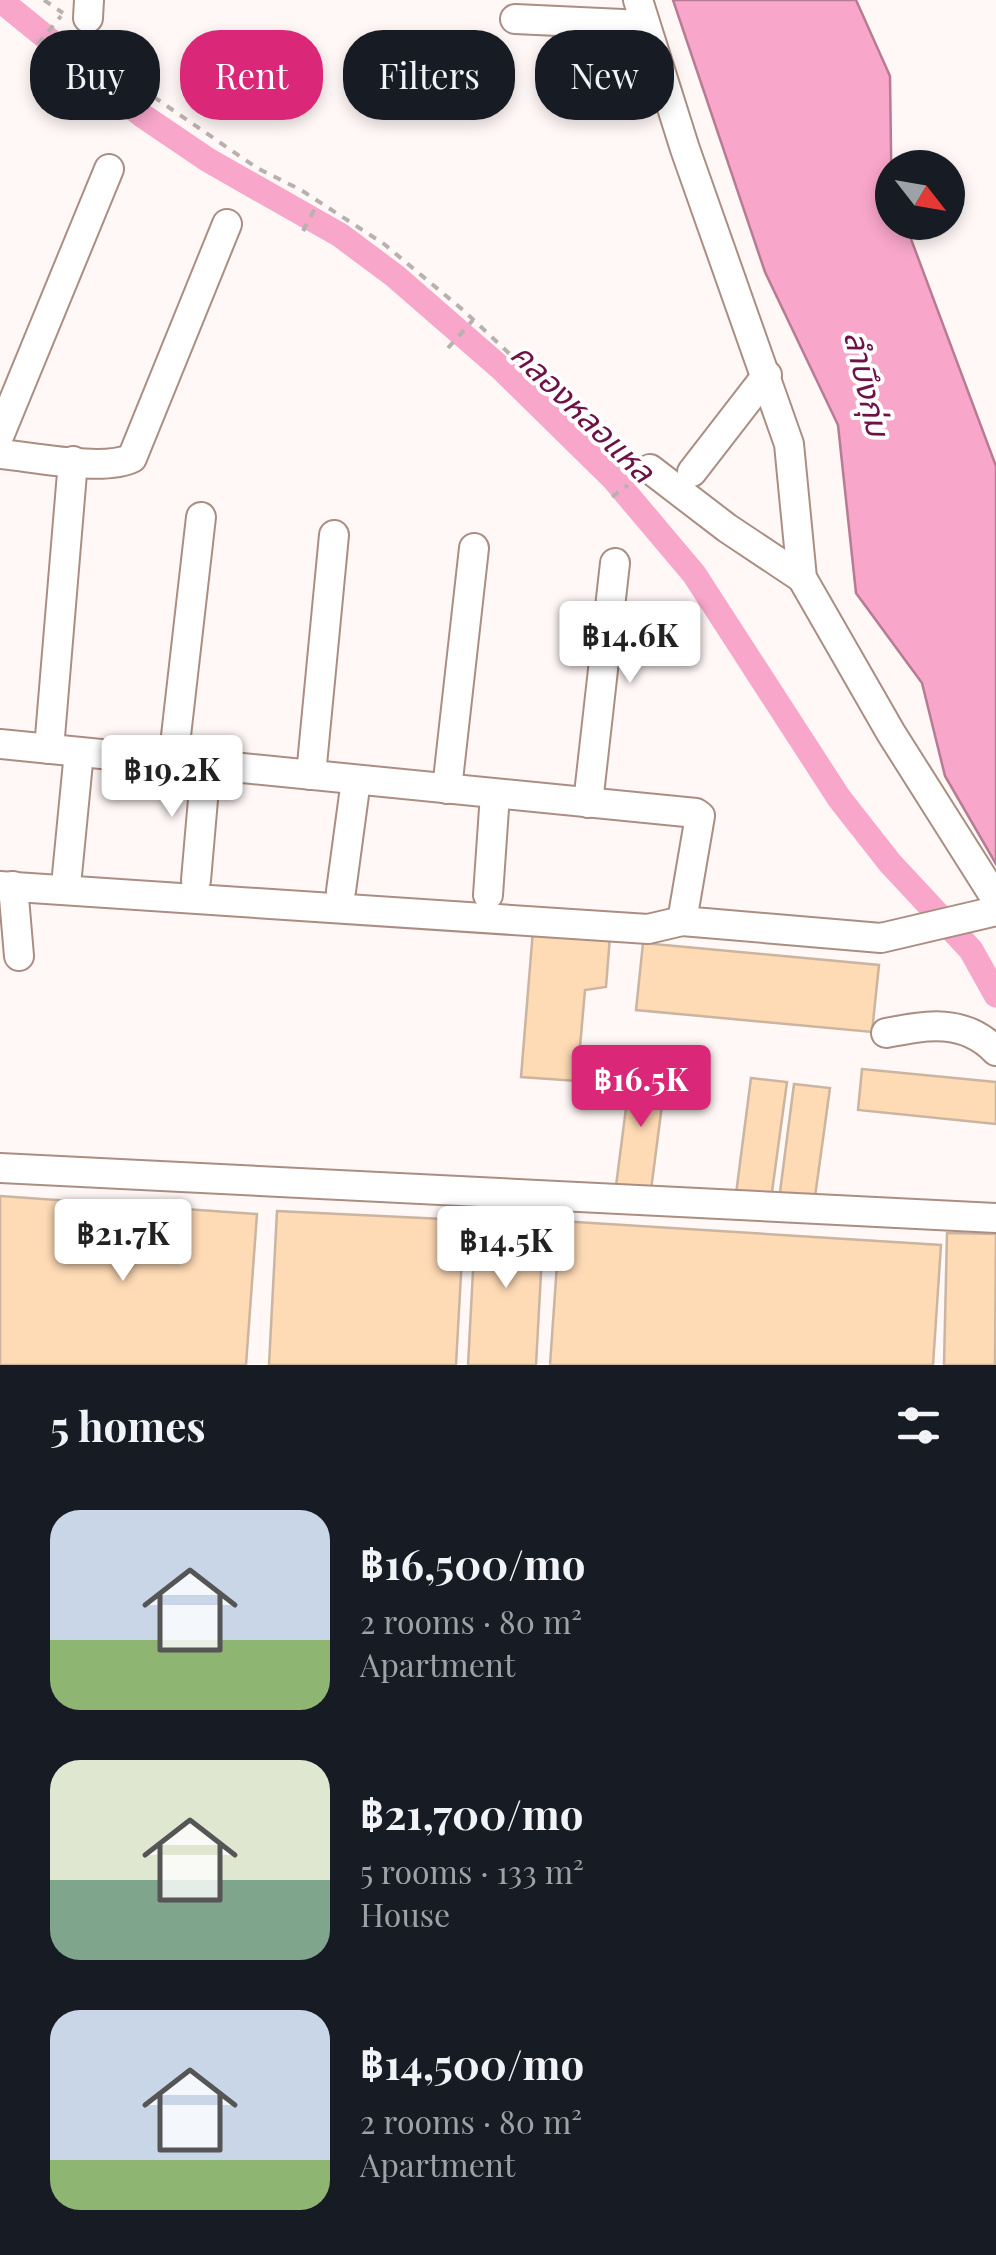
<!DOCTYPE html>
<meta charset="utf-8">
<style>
:root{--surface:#171b24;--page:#20242c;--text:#f1f3f6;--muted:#9ea1a6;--accent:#db2777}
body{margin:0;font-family:"Playfair Display","Noto Sans Thai",serif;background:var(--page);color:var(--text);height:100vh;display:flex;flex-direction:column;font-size:38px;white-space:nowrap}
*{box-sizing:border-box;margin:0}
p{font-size:32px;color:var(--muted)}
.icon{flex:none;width:55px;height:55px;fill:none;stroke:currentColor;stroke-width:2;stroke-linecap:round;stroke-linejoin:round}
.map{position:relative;height:1365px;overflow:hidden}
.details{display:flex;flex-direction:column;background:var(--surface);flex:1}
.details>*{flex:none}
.guide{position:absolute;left:30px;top:30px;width:938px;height:90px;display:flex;gap:20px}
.needle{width:65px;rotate:121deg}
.tools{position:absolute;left:875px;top:150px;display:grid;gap:20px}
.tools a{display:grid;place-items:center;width:90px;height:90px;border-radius:50%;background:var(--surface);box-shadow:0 5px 15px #0003;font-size:50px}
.price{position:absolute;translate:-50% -85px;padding:0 22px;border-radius:10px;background:#fff;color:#222;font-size:32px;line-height:65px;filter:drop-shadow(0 2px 5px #0008)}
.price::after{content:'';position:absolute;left:50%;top:60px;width:30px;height:22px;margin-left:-15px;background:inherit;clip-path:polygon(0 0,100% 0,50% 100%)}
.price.selected{background:var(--accent);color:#fff}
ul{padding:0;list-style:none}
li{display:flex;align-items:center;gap:30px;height:250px;padding:0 50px}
li span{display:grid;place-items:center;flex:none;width:280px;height:200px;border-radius:30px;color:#555}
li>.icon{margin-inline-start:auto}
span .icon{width:120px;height:120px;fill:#fffc;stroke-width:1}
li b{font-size:42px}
h2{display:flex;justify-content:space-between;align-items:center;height:120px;padding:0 50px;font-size:42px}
.chip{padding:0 35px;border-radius:40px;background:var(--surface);box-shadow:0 5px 15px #0003;font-size:35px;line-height:90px}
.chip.selected{background:var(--accent);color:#fff}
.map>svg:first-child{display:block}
.water{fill:#f8a6ca;stroke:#b77b92;stroke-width:2.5}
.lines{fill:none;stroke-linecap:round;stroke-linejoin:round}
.canal{stroke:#f8a6ca;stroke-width:25}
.building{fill:#fedab5;stroke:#cbb5a0;stroke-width:2.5}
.minor-casing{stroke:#ab8e83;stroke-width:32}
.path{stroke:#b9b1ae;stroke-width:4;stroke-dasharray:8 8;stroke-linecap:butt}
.minor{stroke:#fff;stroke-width:28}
.labels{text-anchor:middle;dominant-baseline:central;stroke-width:8;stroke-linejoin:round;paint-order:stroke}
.water-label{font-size:32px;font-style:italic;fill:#6f1147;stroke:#fff}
</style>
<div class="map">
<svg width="996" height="1365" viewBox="0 0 996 1365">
<rect width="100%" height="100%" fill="#fff8f6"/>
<path class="water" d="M673,0H856L890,76L892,222L905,223L996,466V864L945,776L922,683L856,593L838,425L765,272Z"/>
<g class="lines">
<path class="canal" d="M0,0L143,116L208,160L340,235L395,276L502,369L613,478L694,574L839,798L890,863L971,950L996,995"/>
</g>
<g class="building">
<path d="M533,930L610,936L606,987L585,990L577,1081L521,1077Z"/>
<path d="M643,943L879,965L872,1032L636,1010Z"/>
<path d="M631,1069L666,1074L651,1190L616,1186Z"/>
<path d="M862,1069L996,1082V1124L858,1110Z"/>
<path d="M751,1078L787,1082L771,1199L736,1194Z"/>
<path d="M794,1084L830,1088L814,1204L779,1200Z"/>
<path d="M0,1196L257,1214L246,1365H0Z"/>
<path d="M277,1211L464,1220L456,1365H269Z"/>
<path d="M476,1215L544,1218L536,1365H468Z"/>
<path d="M560,1221L941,1245L933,1365H550Z"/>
<path d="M947,1233L996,1234L995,1365H944Z"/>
</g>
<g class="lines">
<g class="minor-casing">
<g id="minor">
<path d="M638,0L685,149L789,444L802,578L891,733L996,899"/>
<path d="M88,18L89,0"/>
<path d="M515,19L644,25"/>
<path d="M0,434L109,169"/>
<path d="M0,454C33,457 104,472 132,458L227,224"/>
<path d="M650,469L727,528L802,578"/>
<path d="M692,472L767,375"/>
<path d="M0,744L696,813L700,816L682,921L881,938L996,911"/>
<path d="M49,749L73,461"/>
<path d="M173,762L201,517"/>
<path d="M311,775L334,535"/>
<path d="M447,789L474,548"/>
<path d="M588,803L615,563"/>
<path d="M67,875L79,752"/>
<path d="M196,880L206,765"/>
<path d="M0,886L648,929L682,921"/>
<path d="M13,886L19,956"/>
<path d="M341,891L356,780"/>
<path d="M488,895L495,794"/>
<path d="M886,1033C927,1025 964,1018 996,1051"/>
<path d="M0,1168L996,1218"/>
</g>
</g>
<g class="path">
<path d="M44,0L63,13"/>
<path d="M97,42L113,66L132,82L257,168L301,190L384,244L463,310L565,406L632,455"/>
<path d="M38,44L61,16"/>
<path d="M303,231L319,201"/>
<path d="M448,348L473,320"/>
<path d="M612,497L628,485"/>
</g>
<use href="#minor" class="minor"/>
</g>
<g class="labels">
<g class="water-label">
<text transform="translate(869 383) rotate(77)">ลำบึงกุ่ม</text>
<text transform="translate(584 411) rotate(44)">คลองหลอแหล</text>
</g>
</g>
</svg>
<div class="tools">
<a><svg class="needle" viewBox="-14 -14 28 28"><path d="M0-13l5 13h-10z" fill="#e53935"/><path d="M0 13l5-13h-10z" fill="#9ea1a6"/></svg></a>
</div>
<b class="price" style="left:630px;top:686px">฿14.6K</b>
<b class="price" style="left:172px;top:820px">฿19.2K</b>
<b class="price selected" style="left:641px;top:1130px">฿16.5K</b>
<b class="price" style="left:123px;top:1284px">฿21.7K</b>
<b class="price" style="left:506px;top:1291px">฿14.5K</b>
<div class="guide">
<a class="chip">Buy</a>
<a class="chip selected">Rent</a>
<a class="chip">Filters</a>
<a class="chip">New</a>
</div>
</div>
<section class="details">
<h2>5 homes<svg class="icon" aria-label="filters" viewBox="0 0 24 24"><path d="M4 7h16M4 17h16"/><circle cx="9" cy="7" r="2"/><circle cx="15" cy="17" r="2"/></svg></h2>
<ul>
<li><span style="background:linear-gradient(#c9d6e8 65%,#8fb573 0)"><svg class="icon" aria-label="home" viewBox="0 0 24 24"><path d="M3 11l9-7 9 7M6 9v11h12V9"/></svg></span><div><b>฿16,500/mo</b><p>2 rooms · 80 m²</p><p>Apartment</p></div></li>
<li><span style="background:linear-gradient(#dfe7d0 60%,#7fa58c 0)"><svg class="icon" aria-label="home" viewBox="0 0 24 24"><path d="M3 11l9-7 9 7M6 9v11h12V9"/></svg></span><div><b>฿21,700/mo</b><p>5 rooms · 133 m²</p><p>House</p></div></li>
<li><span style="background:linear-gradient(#c9d6e8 75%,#8fb573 0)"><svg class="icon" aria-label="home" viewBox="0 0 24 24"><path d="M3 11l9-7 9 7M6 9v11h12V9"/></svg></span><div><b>฿14,500/mo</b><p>2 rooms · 80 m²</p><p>Apartment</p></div></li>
</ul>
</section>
